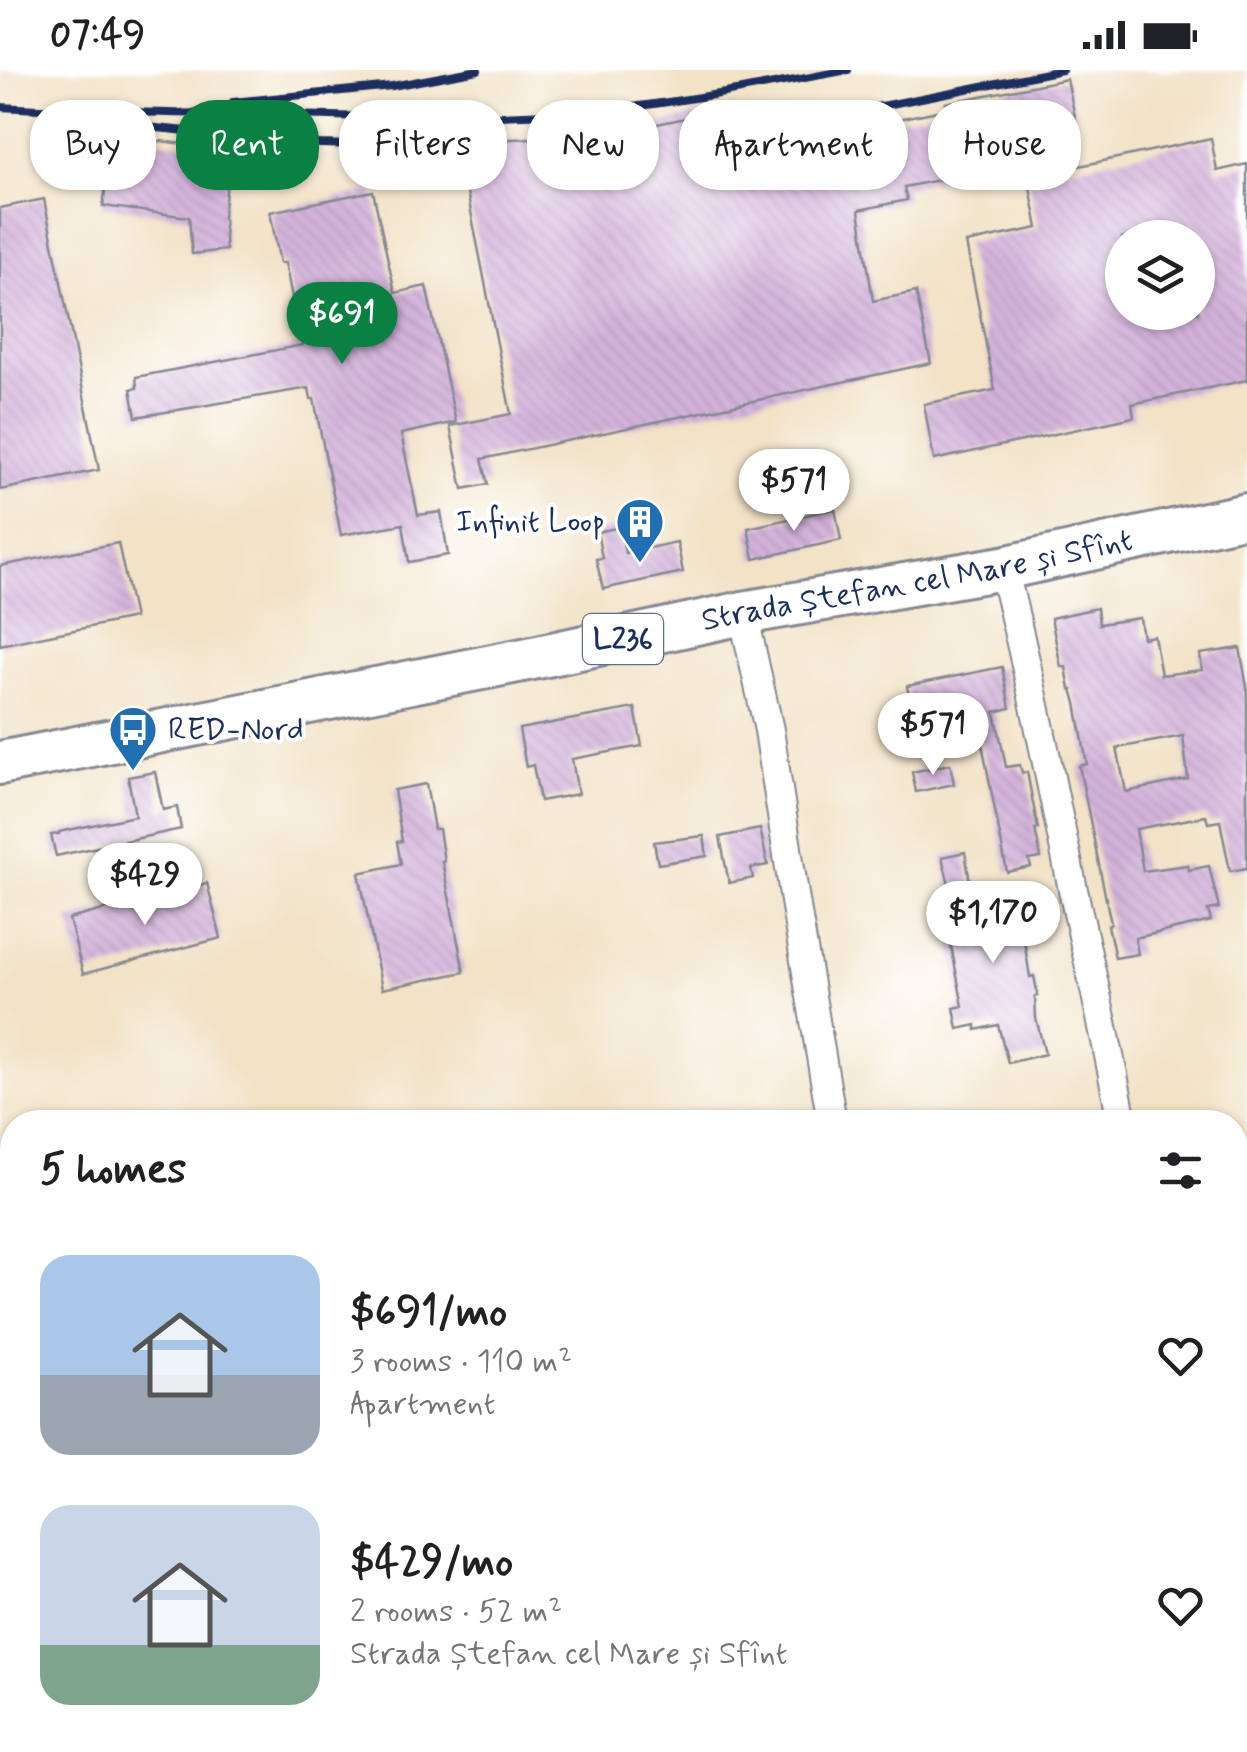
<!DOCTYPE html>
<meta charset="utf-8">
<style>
:root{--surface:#fff;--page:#f6f6f6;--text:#202124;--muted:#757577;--accent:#0b8043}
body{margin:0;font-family:Mynerve,sans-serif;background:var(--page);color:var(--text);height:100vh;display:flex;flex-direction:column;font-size:38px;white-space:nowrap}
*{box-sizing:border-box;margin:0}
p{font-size:32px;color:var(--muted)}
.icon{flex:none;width:55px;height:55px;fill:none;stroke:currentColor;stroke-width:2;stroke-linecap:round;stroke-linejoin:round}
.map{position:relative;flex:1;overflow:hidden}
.side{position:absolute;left:0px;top:1040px;width:1248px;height:642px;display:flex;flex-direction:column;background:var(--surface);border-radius:40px 40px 0 0;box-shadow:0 2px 8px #0004}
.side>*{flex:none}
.guide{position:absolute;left:30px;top:30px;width:1188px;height:90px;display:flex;gap:20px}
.fabs{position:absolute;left:1105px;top:150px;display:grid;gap:20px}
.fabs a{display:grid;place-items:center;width:110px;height:110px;border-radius:50%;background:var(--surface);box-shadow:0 2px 8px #0004;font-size:50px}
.price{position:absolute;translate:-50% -85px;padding:0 22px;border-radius:35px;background:#fff;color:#222;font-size:32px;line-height:65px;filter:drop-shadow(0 2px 5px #0008)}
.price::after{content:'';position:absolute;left:50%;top:60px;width:30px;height:22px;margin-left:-15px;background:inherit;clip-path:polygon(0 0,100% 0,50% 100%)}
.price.on{background:var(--accent);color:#fff}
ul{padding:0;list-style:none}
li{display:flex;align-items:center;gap:30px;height:250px;padding:0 40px}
li span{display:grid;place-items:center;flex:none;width:280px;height:200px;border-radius:30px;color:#555}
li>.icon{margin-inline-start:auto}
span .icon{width:120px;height:120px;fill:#fffc;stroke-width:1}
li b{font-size:42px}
h2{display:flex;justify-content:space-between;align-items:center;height:120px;padding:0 40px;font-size:42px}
.tag{padding:0 35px;border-radius:40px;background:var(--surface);box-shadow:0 2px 8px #0004;font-size:35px;line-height:90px}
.tag.on{background:var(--accent);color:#fff}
.status{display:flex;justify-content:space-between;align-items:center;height:70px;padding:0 50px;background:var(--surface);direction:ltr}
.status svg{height:28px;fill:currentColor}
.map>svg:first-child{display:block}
.building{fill:url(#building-back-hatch);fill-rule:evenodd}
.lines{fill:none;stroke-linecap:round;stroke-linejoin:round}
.street-casing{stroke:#868892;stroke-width:32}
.primary-casing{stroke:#868892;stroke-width:48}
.street{stroke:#fff;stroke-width:28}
.primary{stroke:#fff;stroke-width:42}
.rail{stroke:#1b2f5e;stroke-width:8}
.labels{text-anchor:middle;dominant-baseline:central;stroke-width:8;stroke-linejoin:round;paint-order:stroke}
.shield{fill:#fff;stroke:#5f6d8e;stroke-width:2.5}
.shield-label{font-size:30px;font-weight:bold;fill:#1b2f5e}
.poi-label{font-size:32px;fill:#1b2f5e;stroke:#fff;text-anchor:end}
.street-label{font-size:32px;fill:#1b2f5e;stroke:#fff}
</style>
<div class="status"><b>07:49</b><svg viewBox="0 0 49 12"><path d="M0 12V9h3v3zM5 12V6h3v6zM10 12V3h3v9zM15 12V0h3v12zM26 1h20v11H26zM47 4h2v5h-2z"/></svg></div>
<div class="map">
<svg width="1247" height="1682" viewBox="0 0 1247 1682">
<defs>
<pattern id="building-back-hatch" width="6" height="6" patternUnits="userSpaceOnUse" patternTransform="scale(2.5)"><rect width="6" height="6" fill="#d4b3db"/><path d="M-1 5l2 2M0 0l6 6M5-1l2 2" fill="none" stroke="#b59abe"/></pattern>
</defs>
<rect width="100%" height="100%" fill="#fff"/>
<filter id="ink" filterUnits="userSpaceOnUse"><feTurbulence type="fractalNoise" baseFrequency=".01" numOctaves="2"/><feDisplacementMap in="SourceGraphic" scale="20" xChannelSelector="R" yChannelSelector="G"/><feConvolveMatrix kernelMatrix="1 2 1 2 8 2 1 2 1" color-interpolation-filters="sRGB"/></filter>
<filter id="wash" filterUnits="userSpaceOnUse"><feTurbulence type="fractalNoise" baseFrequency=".0048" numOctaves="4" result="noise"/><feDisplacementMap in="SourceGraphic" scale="40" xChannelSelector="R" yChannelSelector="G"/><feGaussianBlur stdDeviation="2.25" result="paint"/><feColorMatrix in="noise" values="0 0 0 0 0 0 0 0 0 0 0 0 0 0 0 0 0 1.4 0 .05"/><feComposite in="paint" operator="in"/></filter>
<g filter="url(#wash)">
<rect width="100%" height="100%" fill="#f2e2c6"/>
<g id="blocks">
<g class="building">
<path d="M1067,9L1077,56L1011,69L1015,89L967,99L968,104L904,117L907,130L859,140L873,231L916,222L931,293L482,389L488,414L463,419L450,356L511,344L457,71L599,66L734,38L743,81L947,39L945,33Z"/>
<path d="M113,65L231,80L223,147L226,180L192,184L189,147L103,136Z"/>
<path d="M1211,68L1217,101L1247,94V310L1132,334L1134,347L934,390L924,334L995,320L966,173L1038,158L1028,107ZM1122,168H1198V242H1122Z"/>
<path d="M373,121L395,223L426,216L456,352L401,364L418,445L441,442L448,485L409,492L403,454L341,465L314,329H311L309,318L136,347L131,319L137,318L136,307L303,275L307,235L294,237L285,193H280L270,142Z"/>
<path d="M44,129L99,400L0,420V138Z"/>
<path d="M835,439L841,470L754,489L748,458Z"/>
<path d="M620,457L625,483L677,472L683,502L603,519L596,489L602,488L597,462Z"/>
<path d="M118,473L134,548L0,575V496Z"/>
<path d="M1097,538L1099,554L1140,548L1143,568L1154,566L1161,605L1202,600L1200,584L1240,578L1247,617V798L1230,801L1220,751L1208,753L1206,746L1136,759L1143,801L1188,795L1189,800L1209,796L1219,838L1208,840L1211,851L1135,868L1138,884L1115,888L1108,855L1111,854L1079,696L1087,694L1076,633L1072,619H1070L1066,597H1061L1051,548ZM1183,666L1188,709L1126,722L1117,678Z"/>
<path d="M1002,597L1010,638L995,642L1006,697L1020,695L1022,703L1027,702L1038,759H1035L1041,788L1029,790L1031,797L1007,802L978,653L936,660L934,650L914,654L907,616Z"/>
<path d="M635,638L642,676L572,689L578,724L540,731L533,695L526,697L519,659Z"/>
<path d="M950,694L954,714L916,722L912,702Z"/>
<path d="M155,702L163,740L177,737L181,759L56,786L51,765L59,764V762L135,746L128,707Z"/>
<path d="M426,714L434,759H439L444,791H442L464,902L382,919L359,803L401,794L397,772L402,771L394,720Z"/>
<path d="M760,759L768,795L751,798L753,808L729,813L720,767Z"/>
<path d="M704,766L707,786L658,794L654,772Z"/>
<path d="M965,782L973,831L1016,821L1030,907L1034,906L1038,926L1035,927L1036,948L1045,984L1008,993L998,955L976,960V955L958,959L954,938L963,936L949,866L962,864L942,787Z"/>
<path d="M207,813L221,868L83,904L69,849Z"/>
</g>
</g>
</g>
<g filter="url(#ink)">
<use href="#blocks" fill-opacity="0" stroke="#868892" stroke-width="2.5"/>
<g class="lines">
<g class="street-casing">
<g id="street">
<path d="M1003,498C1030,605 1051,712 1073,820C1090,898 1108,974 1122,1052"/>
<path d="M743,543L769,660L795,831L832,1052"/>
</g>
</g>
<g class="primary-casing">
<g id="primary">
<path id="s1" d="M0,693L528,589L743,543L1003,498L1247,445"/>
</g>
</g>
<use href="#street" class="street"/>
<use href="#primary" class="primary"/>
<g class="rail">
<path d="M233,32L392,16L478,0"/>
<path d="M0,37C94,43 187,43 281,45C395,47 510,50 623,38C699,29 773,14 848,0"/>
<path d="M115,54L320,74L459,78"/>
<path d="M736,65L1062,0"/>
</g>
</g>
</g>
<defs>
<g id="building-pin" transform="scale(2.5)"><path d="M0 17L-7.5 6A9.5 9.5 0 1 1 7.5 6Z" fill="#1f6fb2" stroke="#fff"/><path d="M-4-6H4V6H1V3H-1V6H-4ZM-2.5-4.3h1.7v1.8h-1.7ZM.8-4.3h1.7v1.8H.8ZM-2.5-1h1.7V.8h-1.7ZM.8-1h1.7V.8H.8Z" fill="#fff"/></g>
<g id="bus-pin" transform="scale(2.5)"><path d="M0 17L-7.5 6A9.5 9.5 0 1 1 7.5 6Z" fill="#1f6fb2" stroke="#fff"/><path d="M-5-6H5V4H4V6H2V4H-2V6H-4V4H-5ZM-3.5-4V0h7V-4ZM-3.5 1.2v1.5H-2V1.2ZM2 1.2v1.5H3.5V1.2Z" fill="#fff"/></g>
</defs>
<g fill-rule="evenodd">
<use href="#building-pin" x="640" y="452"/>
<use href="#bus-pin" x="133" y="660"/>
</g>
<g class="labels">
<rect class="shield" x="583" y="544" width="80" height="50" rx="8"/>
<g class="shield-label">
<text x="623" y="569">L236</text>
</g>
<g class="poi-label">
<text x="605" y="452">Infinit Loop</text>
<text x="168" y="660" text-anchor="start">RED-Nord</text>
</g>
<g class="street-label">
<text stroke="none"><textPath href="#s1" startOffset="935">Strada Ștefan cel Mare și Sfînt</textPath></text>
</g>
</g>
</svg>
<div class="fabs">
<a><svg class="icon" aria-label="layers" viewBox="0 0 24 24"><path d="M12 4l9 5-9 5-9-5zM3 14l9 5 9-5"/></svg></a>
</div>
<b class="price on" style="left:342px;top:297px">$691</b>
<b class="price" style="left:794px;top:464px">$571</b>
<b class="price" style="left:933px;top:708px">$571</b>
<b class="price" style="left:145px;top:858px">$429</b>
<b class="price" style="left:993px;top:896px">$1,170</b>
<div class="guide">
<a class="tag">Buy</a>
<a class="tag on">Rent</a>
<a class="tag">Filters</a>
<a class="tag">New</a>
<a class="tag">Apartment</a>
<a class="tag">House</a>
</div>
<section class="side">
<h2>5 homes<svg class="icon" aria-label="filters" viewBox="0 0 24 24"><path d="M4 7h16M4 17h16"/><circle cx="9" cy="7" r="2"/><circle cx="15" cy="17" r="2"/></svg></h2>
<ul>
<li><span style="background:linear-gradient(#a9c7e8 60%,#9aa5b1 0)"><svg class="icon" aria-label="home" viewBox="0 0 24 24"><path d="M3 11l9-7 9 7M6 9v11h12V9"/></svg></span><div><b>$691/mo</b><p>3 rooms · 110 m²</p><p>Apartment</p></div><svg class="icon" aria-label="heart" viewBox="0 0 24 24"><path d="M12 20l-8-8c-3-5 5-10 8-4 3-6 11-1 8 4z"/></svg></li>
<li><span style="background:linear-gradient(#c9d6e8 70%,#7fa58c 0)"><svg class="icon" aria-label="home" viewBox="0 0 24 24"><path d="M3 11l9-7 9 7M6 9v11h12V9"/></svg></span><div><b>$429/mo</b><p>2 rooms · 52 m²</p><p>Strada Ștefan cel Mare și Sfînt</p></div><svg class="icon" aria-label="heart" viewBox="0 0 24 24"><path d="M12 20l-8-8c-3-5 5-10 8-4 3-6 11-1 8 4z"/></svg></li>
</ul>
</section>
</div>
